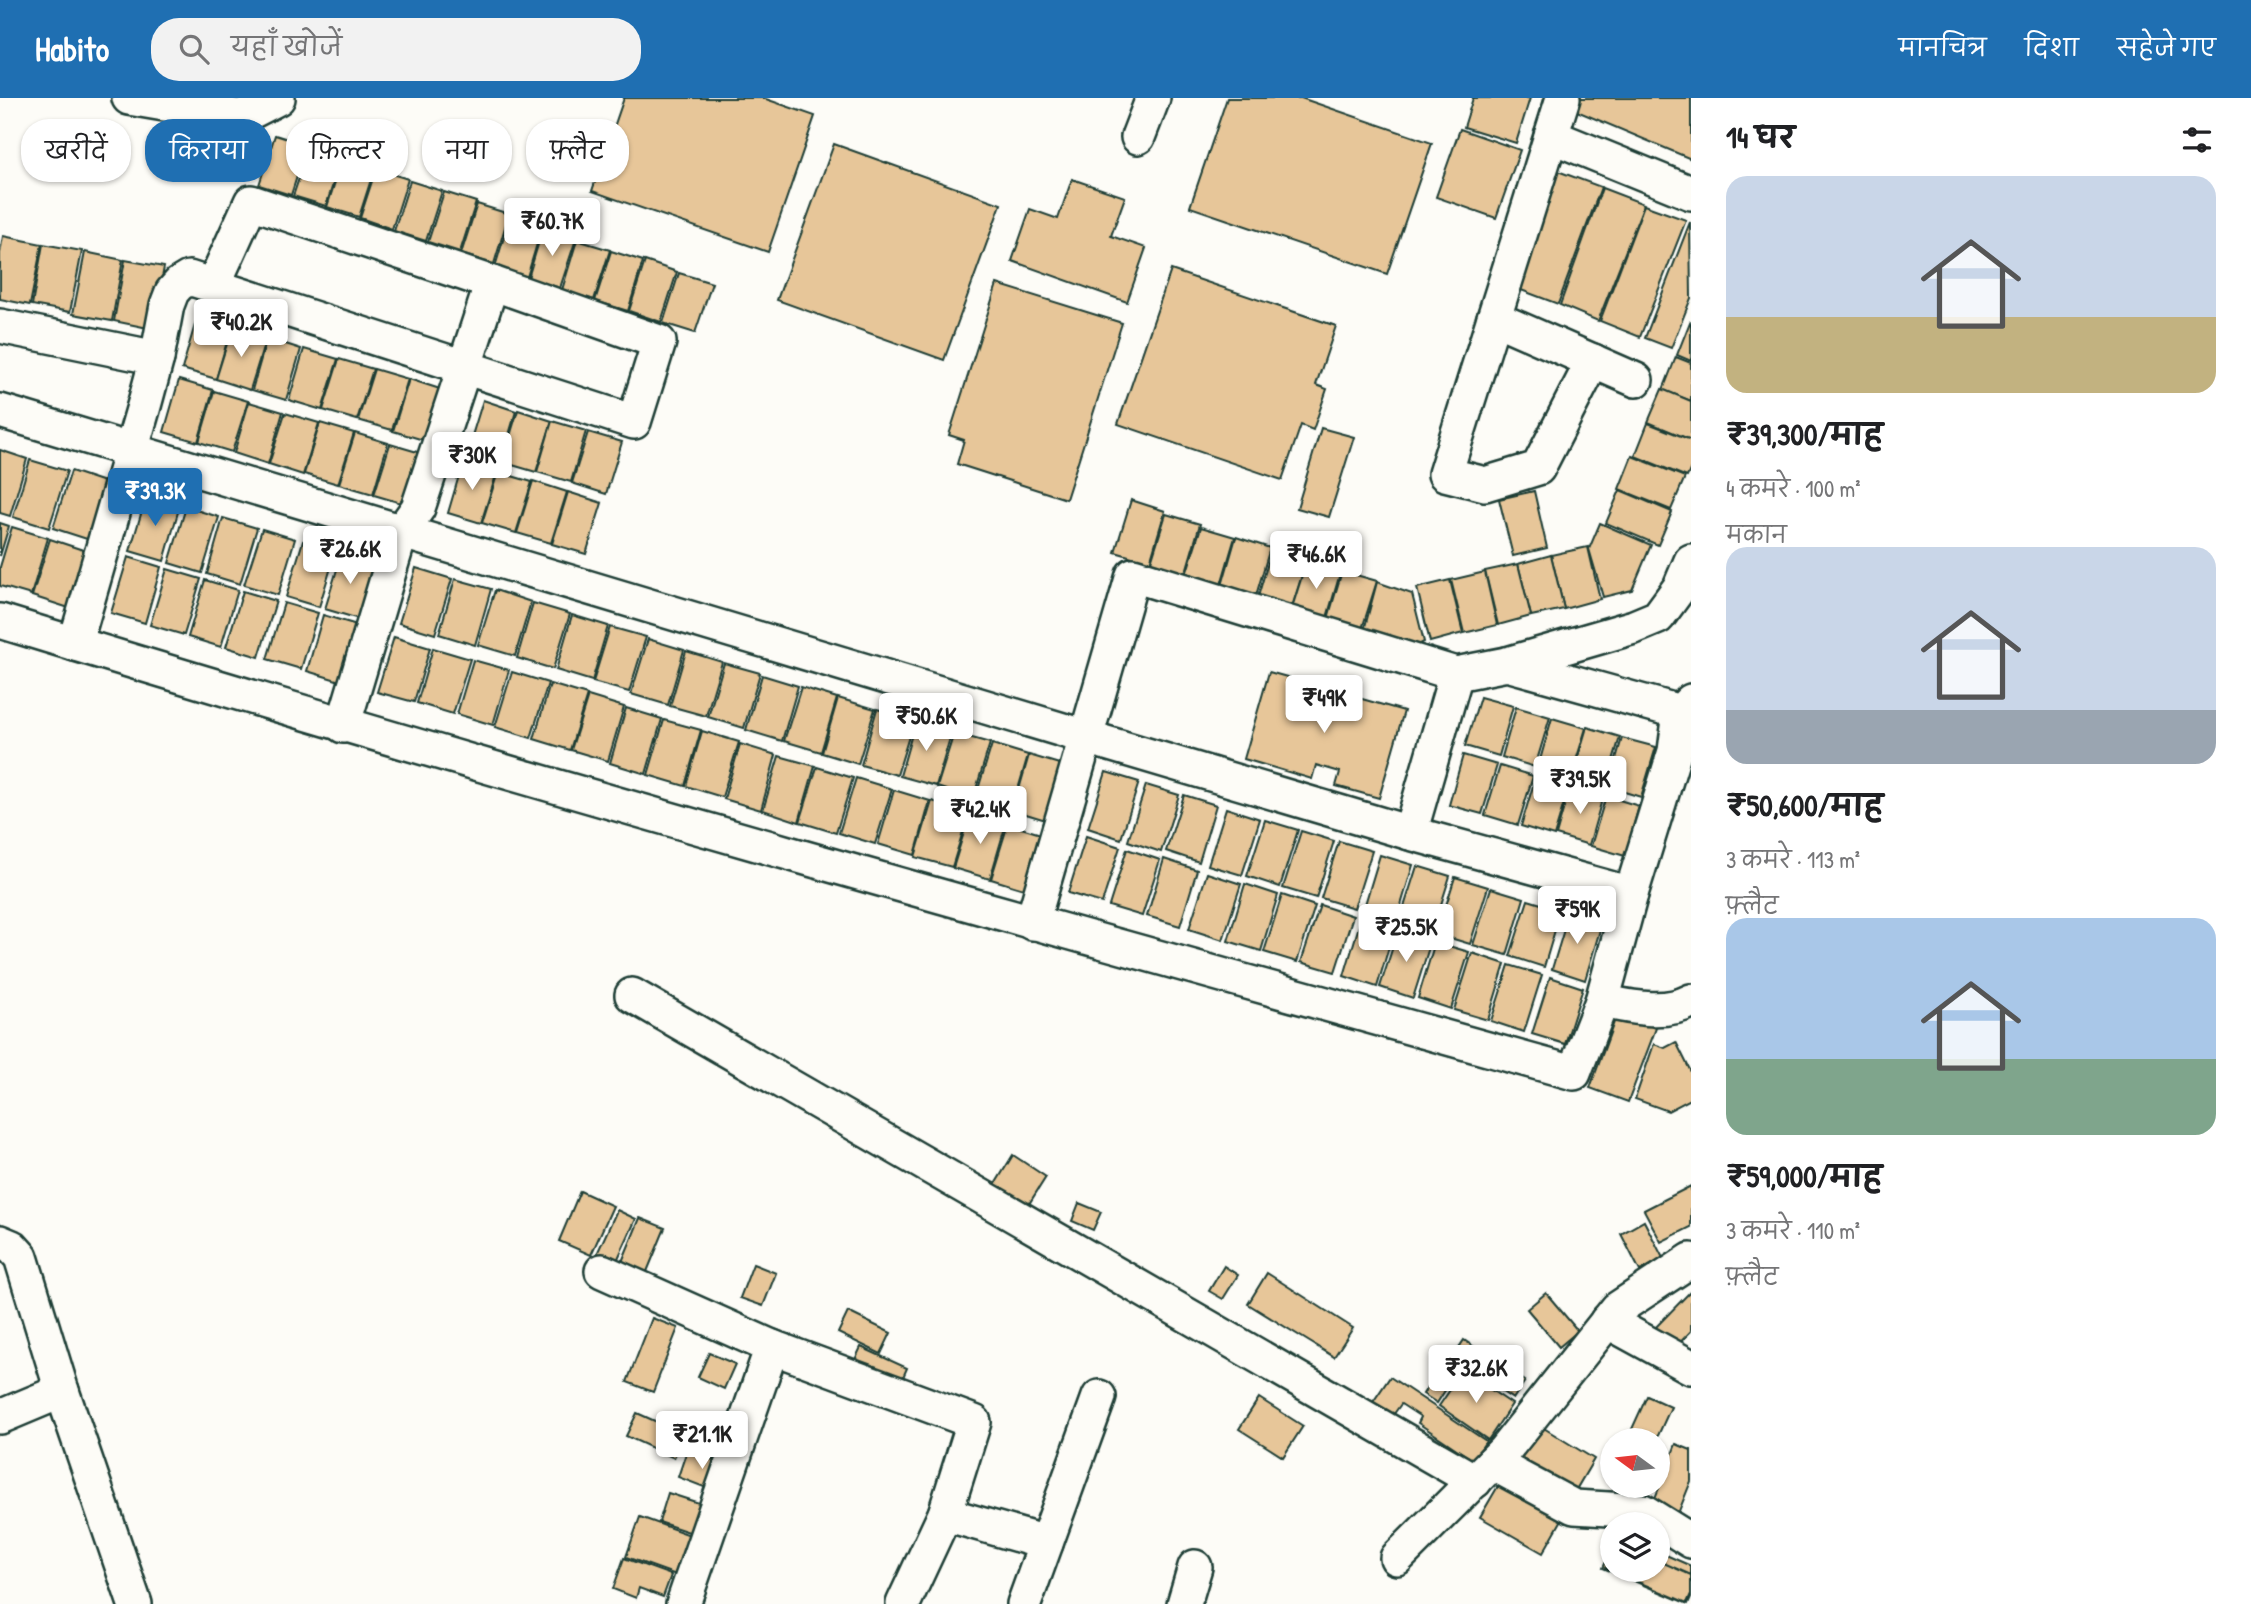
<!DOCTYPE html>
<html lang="hi">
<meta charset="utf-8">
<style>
:root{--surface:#fff;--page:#f2f2f2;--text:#202124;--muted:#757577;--accent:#1f6fb2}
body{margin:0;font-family:"Patrick Hand","Playpen Sans Deva",sans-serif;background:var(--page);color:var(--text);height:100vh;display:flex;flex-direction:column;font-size:26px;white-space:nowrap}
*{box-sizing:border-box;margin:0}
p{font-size:23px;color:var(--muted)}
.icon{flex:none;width:38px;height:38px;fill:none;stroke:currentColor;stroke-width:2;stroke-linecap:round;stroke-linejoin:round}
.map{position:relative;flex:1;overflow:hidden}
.details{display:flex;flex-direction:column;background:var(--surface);width:560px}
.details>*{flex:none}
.banner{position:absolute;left:21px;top:21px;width:665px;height:63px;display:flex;gap:14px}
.needle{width:46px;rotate:285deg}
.tools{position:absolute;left:1600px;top:1330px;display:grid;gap:14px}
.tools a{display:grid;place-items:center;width:70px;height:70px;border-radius:50%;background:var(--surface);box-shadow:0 2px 5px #0004;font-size:35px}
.price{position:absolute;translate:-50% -60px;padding:0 16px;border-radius:7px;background:#fff;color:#222;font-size:23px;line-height:46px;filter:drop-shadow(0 2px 4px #0008)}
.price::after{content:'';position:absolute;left:50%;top:42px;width:21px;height:16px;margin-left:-10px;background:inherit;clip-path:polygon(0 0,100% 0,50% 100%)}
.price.on{background:var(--accent);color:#fff}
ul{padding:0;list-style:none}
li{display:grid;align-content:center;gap:14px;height:371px;padding:0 35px}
li span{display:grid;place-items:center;height:217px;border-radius:21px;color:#555}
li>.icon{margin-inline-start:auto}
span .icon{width:126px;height:126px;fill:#fffc;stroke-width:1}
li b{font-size:30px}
h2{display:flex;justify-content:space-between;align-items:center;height:84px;padding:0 35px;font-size:30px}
.tag{padding:0 24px;border-radius:28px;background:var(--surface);box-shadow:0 2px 5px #0004;font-size:24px;line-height:63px}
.tag.on{background:var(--accent);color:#fff}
header{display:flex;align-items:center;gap:42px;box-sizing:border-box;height:98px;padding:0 35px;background:var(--accent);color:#fff}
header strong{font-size:33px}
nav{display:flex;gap:38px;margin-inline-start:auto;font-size:24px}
.search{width:490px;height:63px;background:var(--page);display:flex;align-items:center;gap:18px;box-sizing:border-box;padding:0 24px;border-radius:28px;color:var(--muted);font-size:26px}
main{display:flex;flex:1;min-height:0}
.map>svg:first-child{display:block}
.building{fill:#e7c699;stroke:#1f3d34;stroke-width:2}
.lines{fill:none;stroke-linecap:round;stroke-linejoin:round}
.minor-casing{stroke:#1f3d34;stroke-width:38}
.minor{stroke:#fdfcf7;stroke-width:33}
</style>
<header>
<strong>Habito</strong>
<div class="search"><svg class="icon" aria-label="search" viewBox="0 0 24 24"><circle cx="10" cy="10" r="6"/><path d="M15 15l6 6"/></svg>यहाँ खोजें</div>
<nav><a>मानचित्र</a><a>दिशा</a><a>सहेजे गए</a></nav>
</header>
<main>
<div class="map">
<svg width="1691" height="1506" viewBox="0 0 1691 1506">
<rect width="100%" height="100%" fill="#fdfcf7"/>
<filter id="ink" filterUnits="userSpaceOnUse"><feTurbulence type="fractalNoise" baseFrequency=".0143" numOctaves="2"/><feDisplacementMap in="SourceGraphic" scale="14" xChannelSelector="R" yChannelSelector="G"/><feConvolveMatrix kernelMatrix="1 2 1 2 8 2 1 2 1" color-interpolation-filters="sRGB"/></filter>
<g filter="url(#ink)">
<g class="building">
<path d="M624,0H763L815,18L768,154L592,93Z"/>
<path d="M1227,0H1301L1432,45L1387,176L1190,109Z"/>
<path d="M1473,0H1530L1516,45L1464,29Z"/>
<path d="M1577,0H1691V61L1572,11Z"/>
<path d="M1460,31L1520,52L1496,120L1436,99Z"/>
<path d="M275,37L307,47L291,97L259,87Z"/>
<path d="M834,46L1001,106L944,262L777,202Z"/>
<path d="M310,48L342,58L326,108L293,98Z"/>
<path d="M343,59L375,69L359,119L327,109Z"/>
<path d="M376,71L408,81L392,131L360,120Z"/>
<path d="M1555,72L1601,89L1558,206L1513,189Z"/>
<path d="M1072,81L1125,99L1111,138L1146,150L1127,204L1012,163L1030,111L1058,121Z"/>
<path d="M410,83L442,93L426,143L394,133Z"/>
<path d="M1602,90L1644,106L1598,223L1560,207Z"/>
<path d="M444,94L476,104L460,154L428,144Z"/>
<path d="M477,106L509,116L494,166L461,156Z"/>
<path d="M1644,107L1686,122L1640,239L1600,223Z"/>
<path d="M510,119L542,129L527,179L495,169Z"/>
<path d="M1690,124L1691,200L1671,250L1645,240Z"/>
<path d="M543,130L576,141L560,190L528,180Z"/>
<path d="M3,138L42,146L30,207L0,201V155Z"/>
<path d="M577,142L610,152L594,202L562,192Z"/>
<path d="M43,146L82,153L70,214L32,207Z"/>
<path d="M611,153L643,163L628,213L595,203Z"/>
<path d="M85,154L123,162L112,223L73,216Z"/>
<path d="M125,162L164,169L153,231L114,223Z"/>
<path d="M645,163L677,174L661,224L629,213Z"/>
<path d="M1171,172L1336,228L1316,287L1327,291L1313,332L1301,327L1282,382L1118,326Z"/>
<path d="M679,175L712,185L695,235L663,225Z"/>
<path d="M997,186L1122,225L1066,401L957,366L964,342L949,337Z"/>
<path d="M197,220L231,230L216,281L182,271Z"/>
<path d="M1690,224L1691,225V263L1677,257Z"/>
<path d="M232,230L266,240L250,292L216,281Z"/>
<path d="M267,240L301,251L286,302L252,292Z"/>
<path d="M304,251L338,261L322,312L289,302Z"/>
<path d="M1676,259L1691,265V303L1663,292Z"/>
<path d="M339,261L373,271L357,322L323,312Z"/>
<path d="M374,271L408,281L392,332L358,322Z"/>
<path d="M409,281L443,292L427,343L393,333Z"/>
<path d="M179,282L213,292L198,344L164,334Z"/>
<path d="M1662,291L1691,303V342L1648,324Z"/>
<path d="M214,293L248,303L232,354L199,344Z"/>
<path d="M483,302L516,313L501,364L467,354Z"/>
<path d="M249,304L283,314L268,366L234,355Z"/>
<path d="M518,312L552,323L536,374L502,364Z"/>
<path d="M285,315L319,325L303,377L269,366Z"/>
<path d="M552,323L586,333L571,384L537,374Z"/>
<path d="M320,325L354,335L338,386L304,376Z"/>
<path d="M1648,325L1691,342V370L1687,379L1635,358Z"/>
<path d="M1321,330L1354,339L1329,419L1297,410Z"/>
<path d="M588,334L622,344L606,396L572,385Z"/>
<path d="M355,335L388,345L373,396L339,386Z"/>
<path d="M390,346L424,356L408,407L374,397Z"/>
<path d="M0,352L27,361L10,418L0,415Z"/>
<path d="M1632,358L1685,379L1671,412L1619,391Z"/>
<path d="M30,362L67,373L49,430L13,419Z"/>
<path d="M463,364L497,374L481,425L448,415Z"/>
<path d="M71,373L107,385L90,442L53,430Z"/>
<path d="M498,374L532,384L516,435L482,425Z"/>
<path d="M533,383L567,394L551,445L517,435Z"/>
<path d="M1620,392L1672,414L1658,447L1606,425Z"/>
<path d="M1534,393L1547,450L1513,458L1499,401Z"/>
<path d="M568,394L602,405L586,456L552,446Z"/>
<path d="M147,396L180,407L164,463L130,453Z"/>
<path d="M1131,402L1165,413L1150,464L1115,454Z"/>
<path d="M186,409L219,419L202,475L169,465Z"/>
<path d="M1166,416L1200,426L1185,477L1150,467Z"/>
<path d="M223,420L257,430L240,486L207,476Z"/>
<path d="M0,425L9,428L0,458Z"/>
<path d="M1600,425L1651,447L1632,492L1603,499L1589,451Z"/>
<path d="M12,429L48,440L31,497L0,488V469Z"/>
<path d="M1201,429L1235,439L1220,490L1185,480Z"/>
<path d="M262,431L295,441L278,497L244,487Z"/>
<path d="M1236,439L1270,450L1255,501L1221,491Z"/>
<path d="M50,441L86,453L69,510L32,498Z"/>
<path d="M303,443L336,453L319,509L286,499Z"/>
<path d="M1588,449L1600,501L1564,511L1551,457Z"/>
<path d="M1272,451L1307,461L1291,512L1257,502Z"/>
<path d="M342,455L376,465L359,521L325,511Z"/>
<path d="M1551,457L1564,511L1531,518L1518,466Z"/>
<path d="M128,459L161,469L145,525L111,515Z"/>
<path d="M1307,462L1341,472L1326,523L1291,513Z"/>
<path d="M1518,466L1531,518L1498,527L1485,473Z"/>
<path d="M416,470L452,481L435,536L399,525Z"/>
<path d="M167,471L201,481L184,537L150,527Z"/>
<path d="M1342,473L1377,483L1361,534L1327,524Z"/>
<path d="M1485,474L1497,527L1464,535L1451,482Z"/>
<path d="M455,481L491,491L475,547L439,536Z"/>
<path d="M205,482L238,492L221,549L188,539Z"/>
<path d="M1450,482L1463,535L1430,544L1417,490Z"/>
<path d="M1377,484L1412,496L1424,544L1411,551L1363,536Z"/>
<path d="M495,492L531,504L515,558L478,547Z"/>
<path d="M243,493L276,503L259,559L226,549Z"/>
<path d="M284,505L318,515L301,571L267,561Z"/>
<path d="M533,505L570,516L553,571L517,560Z"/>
<path d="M323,517L357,527L340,583L307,573Z"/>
<path d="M572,517L608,528L592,583L556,572Z"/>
<path d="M610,529L646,539L629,594L593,584Z"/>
<path d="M394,539L430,550L414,604L377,594Z"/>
<path d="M648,541L684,552L668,607L631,596Z"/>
<path d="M433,550L470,561L453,616L417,605Z"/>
<path d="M686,553L722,564L706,618L670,608Z"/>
<path d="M473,562L509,572L493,627L457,616Z"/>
<path d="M724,565L760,575L744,630L708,619Z"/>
<path d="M512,574L548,585L531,640L495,629Z"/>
<path d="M1269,574L1327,590L1323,605L1344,611L1348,597L1404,613L1379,700L1336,688L1340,674L1316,667L1312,681L1244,661Z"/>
<path d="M762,577L798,588L782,643L746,632Z"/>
<path d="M550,586L587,597L570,652L534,641Z"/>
<path d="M801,589L837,600L821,654L784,643Z"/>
<path d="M588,598L624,609L608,663L571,652Z"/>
<path d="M1480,599L1513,608L1499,658L1465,648Z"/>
<path d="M838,600L875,611L858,666L822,655Z"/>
<path d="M1516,609L1550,619L1535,669L1502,659Z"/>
<path d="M626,610L662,621L646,676L610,665Z"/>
<path d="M877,611L914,622L897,677L861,667Z"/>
<path d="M1552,620L1586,630L1571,679L1538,669Z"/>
<path d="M664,622L701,632L685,688L648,677Z"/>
<path d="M916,622L952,633L936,688L900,678Z"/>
<path d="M1587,629L1620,639L1605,689L1572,679Z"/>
<path d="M702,633L739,644L722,699L686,688Z"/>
<path d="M954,635L990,645L973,701L937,689Z"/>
<path d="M1622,640L1656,649L1641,699L1608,689Z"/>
<path d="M740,646L776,657L761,712L724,701Z"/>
<path d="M992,646L1028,657L1012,712L975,701Z"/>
<path d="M1029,657L1066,668L1049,723L1013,712Z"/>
<path d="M1463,657L1497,667L1482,716L1449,707Z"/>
<path d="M779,658L815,668L799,724L763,712Z"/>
<path d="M1500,668L1533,678L1518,727L1485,717Z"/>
<path d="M817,669L853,680L836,735L800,724Z"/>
<path d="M1106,674L1139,684L1121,741L1088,730Z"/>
<path d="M1536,678L1569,688L1554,738L1521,728Z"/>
<path d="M856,680L892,691L875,746L839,735Z"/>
<path d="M1146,687L1179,697L1161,754L1128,743Z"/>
<path d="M1570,688L1603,698L1589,747L1556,737Z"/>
<path d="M894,692L930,703L915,757L878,746Z"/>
<path d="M1184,697L1216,707L1199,764L1166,753Z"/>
<path d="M1606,698L1639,708L1625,758L1591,748Z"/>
<path d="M932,703L969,714L952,769L915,759Z"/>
<path d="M1226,710L1260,721L1242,777L1208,767Z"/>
<path d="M970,715L1006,726L990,781L953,770Z"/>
<path d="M1265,722L1298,732L1280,789L1247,778Z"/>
<path d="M1008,726L1044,737L1027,792L991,781Z"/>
<path d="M1301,733L1334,743L1316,800L1283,790Z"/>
<path d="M1086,738L1120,749L1102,805L1068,795Z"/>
<path d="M1339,743L1372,753L1354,810L1321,800Z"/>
<path d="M1127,751L1160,762L1142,818L1109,808Z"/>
<path d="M1380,757L1413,767L1396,824L1363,813Z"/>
<path d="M1164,761L1197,772L1180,828L1147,818Z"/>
<path d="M1417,768L1450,778L1432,835L1399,825Z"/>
<path d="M1207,775L1241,786L1223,842L1189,831Z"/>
<path d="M1455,779L1488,789L1470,846L1437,836Z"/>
<path d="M1245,786L1278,797L1261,853L1228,843Z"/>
<path d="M1491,790L1524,800L1507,857L1473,847Z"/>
<path d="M1282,797L1315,808L1297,864L1264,854Z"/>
<path d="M1528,802L1561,812L1544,869L1510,858Z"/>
<path d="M1320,807L1353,818L1335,874L1301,864Z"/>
<path d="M1569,815L1602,825L1585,882L1552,871Z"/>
<path d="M1361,821L1394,832L1377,889L1344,878Z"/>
<path d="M1398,833L1431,843L1413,900L1380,889Z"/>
<path d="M1435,844L1469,854L1451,911L1418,900Z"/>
<path d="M1472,855L1505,866L1488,922L1454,912Z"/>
<path d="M1509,867L1542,877L1524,934L1491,923Z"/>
<path d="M1550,879L1583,890L1565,946L1532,936Z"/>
<path d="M1617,916L1656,930L1628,1004L1590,990Z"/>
<path d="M1676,944L1691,974V1001L1668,1013L1635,1001L1654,946L1665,950Z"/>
<path d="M1013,1057L1046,1079L1027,1109L994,1088Z"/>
<path d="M1691,1088V1129L1661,1144L1644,1112Z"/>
<path d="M580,1093L613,1108L591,1157L559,1143Z"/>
<path d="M1079,1105L1101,1114L1093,1132L1072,1123Z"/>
<path d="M617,1112L636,1121L615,1167L596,1158Z"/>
<path d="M640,1120L665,1130L644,1181L619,1171Z"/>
<path d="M1644,1123L1663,1160L1640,1173L1621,1136Z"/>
<path d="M753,1166L776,1175L763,1208L740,1200Z"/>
<path d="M1224,1168L1238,1177L1223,1201L1209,1193Z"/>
<path d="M1267,1175L1353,1230L1334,1259L1248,1206Z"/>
<path d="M1691,1193V1233L1671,1254L1651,1234Z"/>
<path d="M1546,1195L1578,1233L1559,1249L1527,1211Z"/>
<path d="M848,1214L891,1235L881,1256L838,1235Z"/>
<path d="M652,1220L678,1230L653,1294L627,1284Z"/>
<path d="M1464,1242L1525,1283L1513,1301L1452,1260Z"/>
<path d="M861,1249L907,1270L898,1291L851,1270Z"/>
<path d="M709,1255L735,1266L724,1291L698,1279Z"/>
<path d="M1446,1259L1460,1269L1437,1305L1423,1296Z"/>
<path d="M1463,1273L1512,1306L1488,1342L1439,1308Z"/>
<path d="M1390,1279L1486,1343L1473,1362L1418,1325L1421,1319L1401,1306L1391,1320L1371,1307Z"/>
<path d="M1647,1298L1671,1309L1656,1342H1627Z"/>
<path d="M1259,1300L1303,1328L1283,1359L1239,1331Z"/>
<path d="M637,1315L684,1336L674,1360L626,1338Z"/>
<path d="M1534,1324L1594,1361L1574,1395L1514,1358Z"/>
<path d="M1676,1346L1691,1352V1383L1677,1418L1652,1408Z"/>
<path d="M687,1352L727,1367L717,1394L678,1379Z"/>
<path d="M1501,1383L1564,1418L1543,1455L1480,1419Z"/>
<path d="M668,1395L708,1408L698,1437L659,1424Z"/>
<path d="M640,1419L693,1438L679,1478L626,1459Z"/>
<path d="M1612,1451V1472H1657V1453L1691,1468V1499L1688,1506L1603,1470Z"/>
<path d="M1612,1456V1472H1657V1462L1691,1477V1496L1687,1505L1606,1470Z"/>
<path d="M624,1460L671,1477L663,1499L639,1490L636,1500L613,1491Z"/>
</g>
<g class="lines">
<g class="minor-casing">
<g id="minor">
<path d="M129,0L241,19L278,0"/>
<path d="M1563,0L1445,376L1485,386L1538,370L1593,263"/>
<path d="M1551,38L1691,95"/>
<path d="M1138,39L1153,0"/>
<path d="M1494,220L1636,282"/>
<path d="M0,228L157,260"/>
<path d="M0,313L1086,639L1410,735L1631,796"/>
<path d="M0,523C522,683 1048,829 1574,975L1602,903L1631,796L1675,653L1680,614"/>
<path d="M75,546L144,308L157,260L167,207L172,194L179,186L189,180L634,324L659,244L492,185L251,104L213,188"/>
<path d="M1507,566L1634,529L1658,519L1680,489L1691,463"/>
<path d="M343,628L401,434L418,410L492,185"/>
<path d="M1410,735L1456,576"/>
<path d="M1032,825L1133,477L1456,576L1507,566L1680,614L1691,603"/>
<path d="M632,897L1475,1383"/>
<path d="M1602,903C1629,909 1665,917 1691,903"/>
<path d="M0,1144L12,1149L21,1159L62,1293L135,1506"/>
<path d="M602,1173L772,1249L974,1324L945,1416L903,1506"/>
<path d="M1607,1223L1691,1269"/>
<path d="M0,1319L62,1293"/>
<path d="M1492,1365L1574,1409L1643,1413L1691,1443"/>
<path d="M945,1416L1046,1445"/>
<path d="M1397,1460L1503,1354L1617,1211L1691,1162"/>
<path d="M683,1506L772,1249"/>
<path d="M1024,1506L1099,1299"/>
<path d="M1184,1506L1195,1469"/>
</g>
</g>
<use href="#minor" class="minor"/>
</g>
</g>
</svg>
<div class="tools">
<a><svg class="needle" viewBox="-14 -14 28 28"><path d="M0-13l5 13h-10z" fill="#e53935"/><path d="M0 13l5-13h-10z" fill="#757577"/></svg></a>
<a><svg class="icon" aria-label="layers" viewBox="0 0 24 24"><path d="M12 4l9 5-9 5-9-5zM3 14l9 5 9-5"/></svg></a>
</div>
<b class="price" style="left:552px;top:160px">₹60.7K</b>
<b class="price" style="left:241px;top:261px">₹40.2K</b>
<b class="price" style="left:472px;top:394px">₹30K</b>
<b class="price on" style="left:155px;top:430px">₹39.3K</b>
<b class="price" style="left:350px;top:488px">₹26.6K</b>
<b class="price" style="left:1316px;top:493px">₹46.6K</b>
<b class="price" style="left:1324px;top:637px">₹49K</b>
<b class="price" style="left:926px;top:655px">₹50.6K</b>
<b class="price" style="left:1580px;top:718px">₹39.5K</b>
<b class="price" style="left:980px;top:748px">₹42.4K</b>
<b class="price" style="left:1577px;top:848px">₹59K</b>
<b class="price" style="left:1406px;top:866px">₹25.5K</b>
<b class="price" style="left:1476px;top:1307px">₹32.6K</b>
<b class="price" style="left:702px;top:1373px">₹21.1K</b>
<div class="banner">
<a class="tag">खरीदें</a>
<a class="tag on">किराया</a>
<a class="tag">फ़िल्टर</a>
<a class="tag">नया</a>
<a class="tag">फ़्लैट</a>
</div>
</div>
<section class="details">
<h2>14 घर<svg class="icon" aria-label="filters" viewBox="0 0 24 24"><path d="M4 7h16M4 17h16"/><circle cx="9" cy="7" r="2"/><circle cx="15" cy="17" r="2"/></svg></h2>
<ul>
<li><span style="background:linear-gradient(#c9d6e8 65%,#c2b280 0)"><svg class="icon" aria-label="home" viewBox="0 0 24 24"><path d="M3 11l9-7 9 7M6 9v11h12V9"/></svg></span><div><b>₹39,300/माह</b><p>4 कमरे · 100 m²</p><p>मकान</p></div></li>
<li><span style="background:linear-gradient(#c9d6e8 75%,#9aa5b1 0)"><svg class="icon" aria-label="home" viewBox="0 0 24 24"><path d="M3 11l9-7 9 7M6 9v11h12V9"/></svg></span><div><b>₹50,600/माह</b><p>3 कमरे · 113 m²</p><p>फ़्लैट</p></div></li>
<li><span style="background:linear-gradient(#a9c7e8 65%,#7fa58c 0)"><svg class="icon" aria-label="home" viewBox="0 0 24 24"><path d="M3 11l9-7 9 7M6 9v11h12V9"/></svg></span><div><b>₹59,000/माह</b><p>3 कमरे · 110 m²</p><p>फ़्लैट</p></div></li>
</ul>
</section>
</main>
